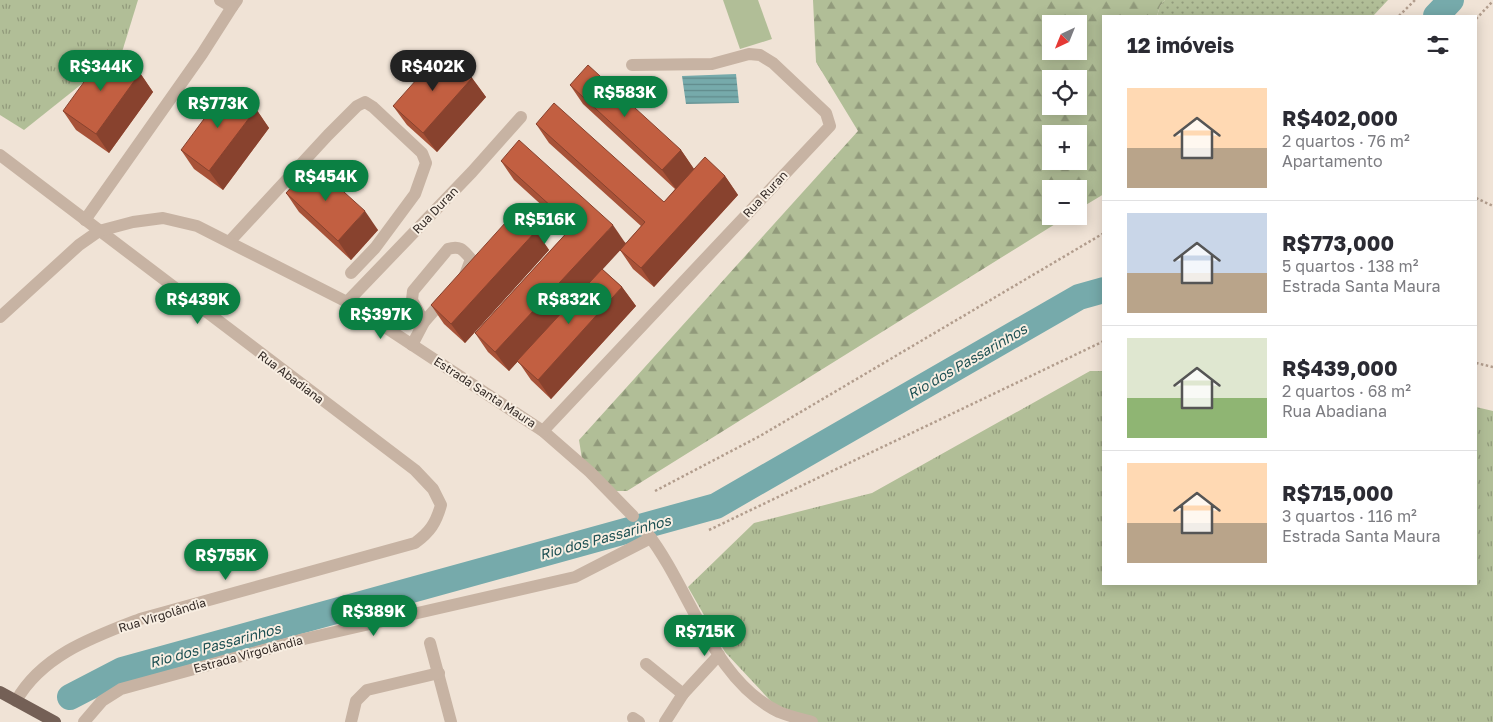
<!DOCTYPE html>
<html lang="pt">
<meta charset="utf-8">
<style>
:root{--surface:#fff;--page:#f2f2f3;--text:#2b2b33;--muted:#7c7c81;--line:#e1e1e2;--accent:#0b8043}
body{margin:0;font-family:"Golos Text",sans-serif;background:var(--page);color:var(--text);height:100vh;display:flex;flex-direction:column;font-size:19px;white-space:nowrap}
*{box-sizing:border-box;margin:0}
p{font-size:16px;color:var(--muted)}
.icon{flex:none;width:28px;height:28px;fill:none;stroke:currentColor;stroke-width:2;stroke-linecap:round;stroke-linejoin:round}
.map{position:relative;flex:1;overflow:hidden}
.side{position:absolute;left:1102px;top:15px;width:375px;height:570px;display:flex;flex-direction:column;background:var(--surface);border-radius:0px;box-shadow:0 2px 12px #0003}
.side>*{flex:none}
.needle{width:32px;rotate:223deg}
.tools{position:absolute;left:1042px;top:15px;display:grid;gap:10px}
.tools a{display:grid;place-items:center;width:45px;height:45px;border-radius:0px;background:var(--surface);box-shadow:0 2px 12px #0003;font-size:25px}
.price{position:absolute;translate:-50% -42px;padding:0 11px;border-radius:18px;background:var(--accent);color:#fff;font-size:16px;line-height:32px;filter:drop-shadow(0 1px 2px #0008)}
.price::after{content:'';position:absolute;left:50%;top:30px;width:15px;height:11px;margin-left:-8px;background:inherit;clip-path:polygon(0 0,100% 0,50% 100%)}
.price.selected{background:#222;color:#fff}
ul{padding:0;list-style:none}
li{display:flex;align-items:center;gap:15px;height:125px;padding:0 25px}
li+li{border-top:1px solid var(--line)}
li span{display:grid;place-items:center;flex:none;width:140px;height:100px;border-radius:0px;color:#555}
li>.icon{margin-inline-start:auto}
span .icon{width:60px;height:60px;fill:#fffc;stroke-width:1}
li b{font-size:21px}
h2{display:flex;justify-content:space-between;align-items:center;height:60px;padding:0 25px;font-size:21px}
.map>svg:first-child{display:block}
.grass{fill:url(#grass-dots)}
.forest{fill:url(#forest-firs);fill-rule:evenodd}
.park{fill:url(#park-tufts)}
.pitch{fill:#b1be97}
.water{fill:url(#water-rules)}
.lines{fill:none;stroke-linecap:round;stroke-linejoin:round}
.river{stroke:#76aaab;stroke-width:26}
.path{stroke:#b29d8d;stroke-width:2.5;stroke-dasharray:2.5 2.5;stroke-linecap:butt}
.minor{stroke:#c7b3a3;stroke-width:12}
.major{stroke:#746056;stroke-width:12}
.wall{fill:#a75238}
.shaded-wall{fill:#88422e}
.building{fill:#c25f41;stroke:#88422e}
.labels{text-anchor:middle;dominant-baseline:central;stroke-width:4;stroke-linejoin:round;paint-order:stroke}
.street-label{font-size:12px;fill:#322925;stroke:#f8eee2}
.water-label{font-size:14px;font-style:italic;fill:#1c4f52;stroke:#f8eee2}
</style>
<div class="map">
<svg width="1493" height="722" viewBox="0 0 1493 722">
<defs>
<pattern id="grass-dots" width="8" height="8" patternUnits="userSpaceOnUse" patternTransform="scale(1.25)"><rect width="8" height="8" fill="#b1be97"/><path d="M2 2h.1M6 6h.1" fill="none" stroke="#919a7b" stroke-width="1.8" stroke-linecap="round"/></pattern>
<pattern id="forest-firs" width="22" height="20" patternUnits="userSpaceOnUse" patternTransform="scale(1.25)"><rect width="22" height="20" fill="#b1be97"/><path d="M5 1l3.5 6h-7zM16 11l3.5 6h-7z" fill="#919a7b"/></pattern>
<pattern id="park-tufts" width="24" height="20" patternUnits="userSpaceOnUse" patternTransform="scale(1.25)"><rect width="24" height="20" fill="#b1be97"/><path d="M3 7l-1-3M5 7V3M7 7l1-3M15 17l-1-3M17 17v-4M19 17l1-3" fill="none" stroke="#919a7b"/></pattern>
<pattern id="water-rules" width="6" height="5" patternUnits="userSpaceOnUse" patternTransform="scale(1.25)"><rect width="6" height="5" fill="#76aaab"/><path d="M0 2.5h6" fill="none" stroke="#618a8b"/></pattern>
</defs>
<rect width="100%" height="100%" fill="#f0e3d6"/>
<path class="grass" d="M1165,0H1388L1373,16H1157L1160,6Z"/>
<path class="forest" d="M813,0H1165L1160,6L1157,16H1104V194L1079,209V189H1051V216H1068L627,491H614L582,459L579,440L858,131L816,62ZM1051,24H1079V51H1051ZM1051,79H1079V106H1051ZM1051,134H1079V161H1051Z"/>
<g class="park">
<path d="M0,0H138L122,52L24,130L0,115Z"/>
<path d="M1090,371H1104V584H1476V407L1493,411V722H813L780,711L725,652L688,587L754,523L872,493Z"/>
</g>
<path class="pitch" d="M723,0H758L772,39L740,49Z"/>
<path class="water" d="M736,74L739,103L686,104L682,76Z"/>
<g class="lines">
<g class="river">
<path d="M1436,16L1451,0"/>
<path d="M70,697L122,670L716,506L1079,297L1104,290"/>
</g>
<g class="path">
<path d="M1399,16L1415,0"/>
<path d="M1476,19L1493,1"/>
<path d="M1476,198L1493,206"/>
<path d="M1476,363L1493,367"/>
<path d="M655,491L760,436L1104,233"/>
<path d="M709,530L1104,341"/>
</g>
<g class="minor">
<path d="M220,0L232,7L237,0"/>
<path d="M0,155L415,470L433,489L441,505C436,523 430,532 415,543L140,619C93,637 42,655 16,701"/>
<path d="M85,220L202,54L232,7"/>
<path d="M230,241L328,135L357,106L365,102L373,107L422,153L426,163L415,194L375,248L351,273"/>
<path d="M347,302L472,172L521,117"/>
<path d="M0,317L79,245L99,231L133,222L163,218L197,226L347,302L543,431L590,472L633,516"/>
<path d="M424,322L412,300L413,291L448,249C460,245 463,250 471,259L465,275"/>
<path d="M412,345L424,322L445,298"/>
<path d="M543,431L830,126L826,113L773,63L760,55L749,54L712,64L632,65"/>
<path d="M647,533C690,588 712,680 779,712C789,716 801,719 812,722"/>
<path d="M430,643L451,722"/>
<path d="M646,664L683,694L665,722"/>
<path d="M683,694L719,655"/>
<path d="M633,718L639,722"/>
<path d="M84,722L102,701L121,689L304,639L575,577L651,538"/>
<path d="M351,722L356,701L367,690L439,673"/>
</g>
<path class="major" d="M0,692L55,722"/>
</g>
<g class="wall">
<path d="M140,73L153,92L109,153L76,130L63,111Z"/>
<path d="M472,78L486,97L437,152L407,125L393,106Z"/>
<path d="M570,85L681,150L694,169L725,176L738,195L654,287L633,269L620,250L602,269L622,287L636,306L551,399L531,380L518,361L509,371L488,352L475,333L569,230L514,180L501,161L626,243L641,226L549,143L536,124L664,202L675,189L583,104Z"/>
<path d="M256,109L269,128L223,190L194,169L181,150Z"/>
<path d="M286,193L378,230L351,260L299,212Z"/>
<path d="M536,231L549,250L465,343L444,324L431,305Z"/>
</g>
<g class="shaded-wall">
<path d="M140,73L153,92L109,153L96,134Z"/>
<path d="M472,78L486,97L437,152L423,133Z"/>
<path d="M256,109L269,128L223,190L209,171Z"/>
<path d="M681,150L694,169L676,189L662,170Z"/>
<path d="M725,176L738,195L654,287L641,268Z"/>
<path d="M365,211L378,230L351,260L338,241Z"/>
<path d="M613,225L626,244L509,371L495,352Z"/>
<path d="M536,231L549,250L465,343L451,324Z"/>
<path d="M622,287L636,306L551,399L538,380Z"/>
</g>
<g class="building">
<path d="M107,50L140,73L96,134L63,111Z"/>
<path d="M442,51L472,78L423,133L393,106Z"/>
<path d="M588,65L681,150L662,170L570,85Z"/>
<path d="M227,88L256,109L209,171L181,150Z"/>
<path d="M554,103L664,202L705,157L725,176L641,268L620,250L645,222L536,124Z"/>
<path d="M519,140L613,225L495,352L475,333L573,226L501,161Z"/>
<path d="M313,164L365,211L338,241L286,193Z"/>
<path d="M515,212L536,231L451,324L431,305Z"/>
<path d="M602,269L622,287L538,380L517,361Z"/>
</g>
<g class="labels">
<g class="street-label">
<text transform="translate(765 194) rotate(-47)">Rua Ruran</text>
<text transform="translate(435 210) rotate(-46)">Rua Duran</text>
<text transform="translate(291 377) rotate(37)">Rua Abadiana</text>
<text transform="translate(485 392) rotate(33)">Estrada Santa Maura</text>
<text transform="translate(162 615) rotate(-17)">Rua Virgolândia</text>
<text transform="translate(248 654) rotate(-15)">Estrada Virgolândia</text>
</g>
<g class="water-label">
<text transform="translate(967 361) rotate(-30)">Rio dos Passarinhos</text>
<text transform="translate(605 537) rotate(-15)">Rio dos Passarinhos</text>
<text transform="translate(215 645) rotate(-15)">Rio dos Passarinhos</text>
</g>
</g>
</svg>
<div class="tools">
<a><svg class="needle" viewBox="-14 -14 28 28"><path d="M0-13l5 13h-10z" fill="#e53935"/><path d="M0 13l5-13h-10z" fill="#7c7c81"/></svg></a>
<a><svg class="icon" aria-label="locate" viewBox="0 0 24 24"><circle cx="12" cy="12" r="6"/><path d="M12 2v4M12 18v4M2 12h4M18 12h4"/></svg></a>
<a>+</a>
<a>−</a>
</div>
<b class="price" style="left:101px;top:92px">R$344K</b>
<b class="price selected" style="left:433px;top:92px">R$402K</b>
<b class="price" style="left:625px;top:118px">R$583K</b>
<b class="price" style="left:218px;top:129px">R$773K</b>
<b class="price" style="left:326px;top:202px">R$454K</b>
<b class="price" style="left:545px;top:245px">R$516K</b>
<b class="price" style="left:198px;top:325px">R$439K</b>
<b class="price" style="left:569px;top:325px">R$832K</b>
<b class="price" style="left:381px;top:340px">R$397K</b>
<b class="price" style="left:226px;top:581px">R$755K</b>
<b class="price" style="left:374px;top:637px">R$389K</b>
<b class="price" style="left:705px;top:657px">R$715K</b>
<section class="side">
<h2>12 imóveis<svg class="icon" aria-label="filters" viewBox="0 0 24 24"><path d="M4 7h16M4 17h16"/><circle cx="9" cy="7" r="2"/><circle cx="15" cy="17" r="2"/></svg></h2>
<ul>
<li><span style="background:linear-gradient(#ffd9b3 60%,#b9a48a 0)"><svg class="icon" aria-label="home" viewBox="0 0 24 24"><path d="M3 11l9-7 9 7M6 9v11h12V9"/></svg></span><div><b>R$402,000</b><p>2 quartos · 76 m²</p><p>Apartamento</p></div></li>
<li><span style="background:linear-gradient(#c9d6e8 60%,#b9a48a 0)"><svg class="icon" aria-label="home" viewBox="0 0 24 24"><path d="M3 11l9-7 9 7M6 9v11h12V9"/></svg></span><div><b>R$773,000</b><p>5 quartos · 138 m²</p><p>Estrada Santa Maura</p></div></li>
<li><span style="background:linear-gradient(#dfe7d0 60%,#8fb573 0)"><svg class="icon" aria-label="home" viewBox="0 0 24 24"><path d="M3 11l9-7 9 7M6 9v11h12V9"/></svg></span><div><b>R$439,000</b><p>2 quartos · 68 m²</p><p>Rua Abadiana</p></div></li>
<li><span style="background:linear-gradient(#ffd9b3 60%,#b9a48a 0)"><svg class="icon" aria-label="home" viewBox="0 0 24 24"><path d="M3 11l9-7 9 7M6 9v11h12V9"/></svg></span><div><b>R$715,000</b><p>3 quartos · 116 m²</p><p>Estrada Santa Maura</p></div></li>
</ul>
</section>
</div>
